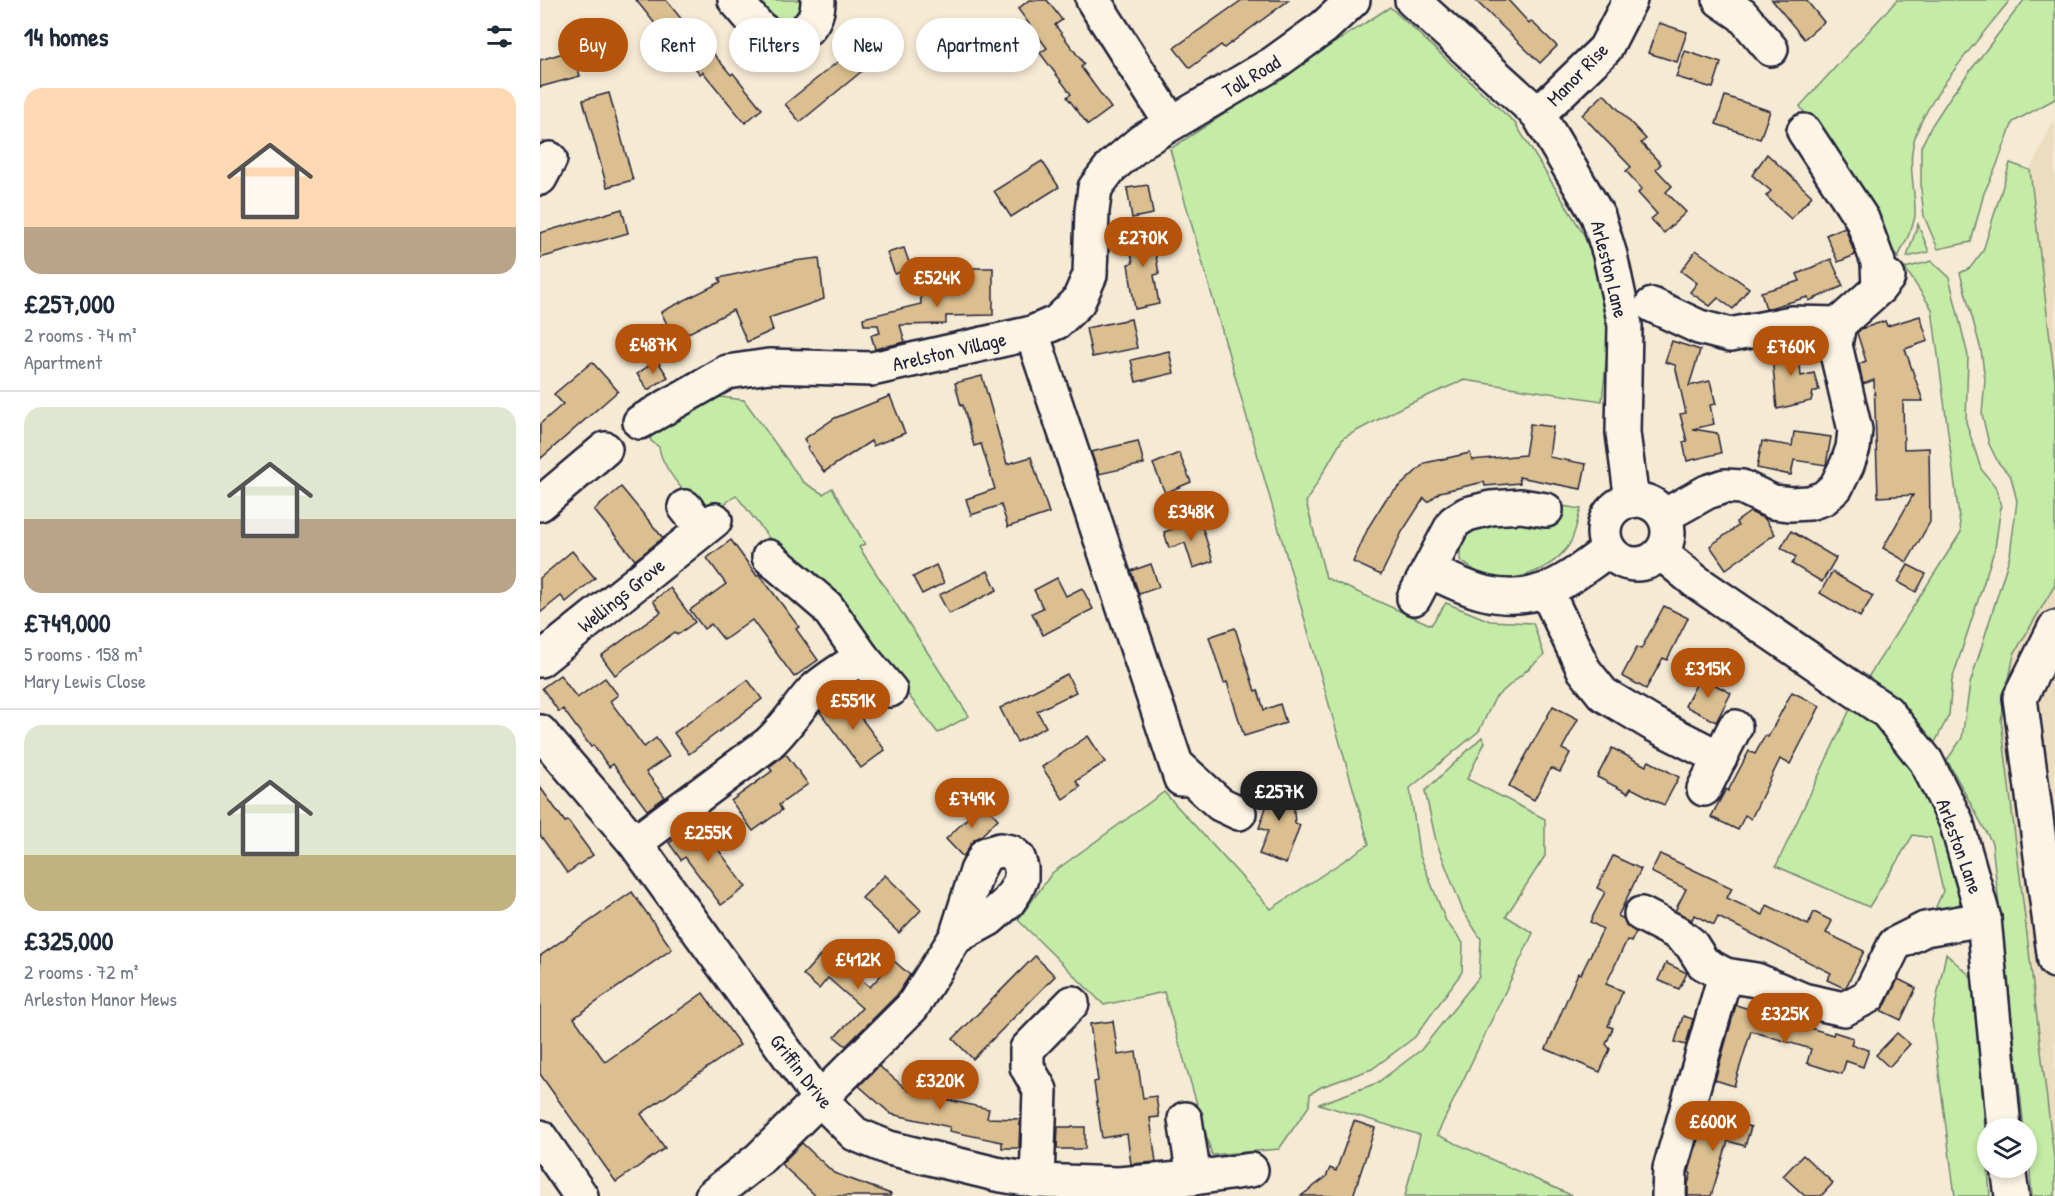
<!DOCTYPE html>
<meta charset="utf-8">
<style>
:root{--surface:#fff;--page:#f2f2f3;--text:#1f2937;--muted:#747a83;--line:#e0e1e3;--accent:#b45309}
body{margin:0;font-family:"Patrick Hand",sans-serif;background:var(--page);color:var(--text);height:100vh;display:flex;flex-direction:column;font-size:22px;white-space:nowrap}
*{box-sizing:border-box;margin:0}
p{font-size:20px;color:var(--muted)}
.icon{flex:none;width:33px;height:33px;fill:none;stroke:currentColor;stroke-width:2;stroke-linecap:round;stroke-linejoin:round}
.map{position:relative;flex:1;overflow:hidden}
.drawer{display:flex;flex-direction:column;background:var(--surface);width:540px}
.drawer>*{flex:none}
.hud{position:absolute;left:18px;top:18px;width:570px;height:54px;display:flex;gap:12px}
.buttons{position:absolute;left:1437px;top:1118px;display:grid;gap:12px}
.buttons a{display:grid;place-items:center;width:60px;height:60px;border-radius:50%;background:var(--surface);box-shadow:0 3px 9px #0003;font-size:30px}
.price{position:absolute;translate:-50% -51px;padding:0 14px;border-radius:21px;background:var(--accent);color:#fff;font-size:20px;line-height:39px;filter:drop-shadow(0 2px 3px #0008)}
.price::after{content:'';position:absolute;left:50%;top:36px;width:18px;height:14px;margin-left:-9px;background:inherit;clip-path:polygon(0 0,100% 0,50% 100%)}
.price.current{background:#222;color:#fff}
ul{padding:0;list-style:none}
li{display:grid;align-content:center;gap:12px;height:318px;padding:0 24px}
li+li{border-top:2px solid var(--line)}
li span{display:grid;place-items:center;height:186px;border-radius:18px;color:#555}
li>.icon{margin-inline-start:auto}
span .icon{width:108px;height:108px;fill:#fffc;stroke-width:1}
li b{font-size:26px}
h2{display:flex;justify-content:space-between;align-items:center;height:72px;padding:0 24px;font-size:26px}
.tag{padding:0 21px;border-radius:27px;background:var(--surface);box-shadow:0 3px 9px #0003;font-size:21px;line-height:54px}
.tag.current{background:var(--accent);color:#fff}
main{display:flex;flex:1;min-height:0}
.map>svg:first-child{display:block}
.built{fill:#edddc0}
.green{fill:#c5eca7;stroke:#748771;stroke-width:1.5}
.building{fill:#dbbf90;stroke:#22223b;stroke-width:1.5}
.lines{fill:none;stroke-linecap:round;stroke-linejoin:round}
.minor-casing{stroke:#22223b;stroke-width:38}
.minor{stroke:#fcf5e5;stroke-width:33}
.labels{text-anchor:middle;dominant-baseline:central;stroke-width:5;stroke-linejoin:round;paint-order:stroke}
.street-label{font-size:20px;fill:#22223b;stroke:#fcf5e5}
</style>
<main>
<section class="drawer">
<h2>14 homes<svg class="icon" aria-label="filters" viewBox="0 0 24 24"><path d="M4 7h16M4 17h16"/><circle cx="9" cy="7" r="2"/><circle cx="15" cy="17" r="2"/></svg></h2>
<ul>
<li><span style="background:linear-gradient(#ffd9b3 75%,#b9a48a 0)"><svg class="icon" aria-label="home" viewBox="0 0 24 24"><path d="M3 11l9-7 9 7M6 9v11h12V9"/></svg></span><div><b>£257,000</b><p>2 rooms · 74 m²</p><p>Apartment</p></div></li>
<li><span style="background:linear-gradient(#dfe7d0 60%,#b9a48a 0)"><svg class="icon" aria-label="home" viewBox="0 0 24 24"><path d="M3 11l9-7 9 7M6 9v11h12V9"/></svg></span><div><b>£749,000</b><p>5 rooms · 158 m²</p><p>Mary Lewis Close</p></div></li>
<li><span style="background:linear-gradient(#dfe7d0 70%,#c2b280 0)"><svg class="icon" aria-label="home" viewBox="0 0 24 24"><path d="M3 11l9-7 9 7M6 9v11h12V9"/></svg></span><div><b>£325,000</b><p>2 rooms · 72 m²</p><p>Arleston Manor Mews</p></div></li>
</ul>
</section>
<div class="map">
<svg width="1515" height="1196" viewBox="0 0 1515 1196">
<rect width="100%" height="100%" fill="#f5ead4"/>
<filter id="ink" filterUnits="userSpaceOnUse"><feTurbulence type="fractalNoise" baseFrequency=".0167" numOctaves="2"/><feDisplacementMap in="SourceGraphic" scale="12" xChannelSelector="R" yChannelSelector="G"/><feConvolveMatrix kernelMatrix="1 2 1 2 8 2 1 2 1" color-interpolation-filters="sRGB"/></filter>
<g filter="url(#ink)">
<g class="built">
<path d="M1515,118V381L1490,170Z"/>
<path d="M1515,585V1166L1461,720L1474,654Z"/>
</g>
<g class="green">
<path d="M226,0H266L259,20L245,24L217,10Z"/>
<path d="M1357,0H1470C1443,34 1380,105 1373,145C1368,168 1376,192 1375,215C1374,228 1363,245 1358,258L1260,106Z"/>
<path d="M1484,0H1515V99L1473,122L1456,167L1444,193L1431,242L1398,249L1384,216L1381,189V147L1392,125L1411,96Z"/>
<path d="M850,7L975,123L1043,233L1072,307L1062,401L924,380L864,406L803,438L766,502L786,578L891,625L906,603L950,621L993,623L1004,655L955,698L939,731L870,788L879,853L906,921L923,943L922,972L875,1037L832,1069L781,1087L770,1094L769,1106L739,1149L672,1155L624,992L564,1005L478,920L512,873L624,792L731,909L829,844L630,149Z"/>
<path d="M1470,163L1490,170L1515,381V585L1474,654L1461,720L1515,1166V1196H1492L1486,1128H1484L1452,843L1407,760L1422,738L1430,684L1470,555L1477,501L1471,477L1458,462L1449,444L1442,414L1445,380L1441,350L1420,273L1430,268L1443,251Z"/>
<path d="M1378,224L1389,252L1367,257Z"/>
<path d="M1392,261L1409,277L1428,356L1426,422L1441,469L1455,486L1461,506L1455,548L1412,680L1409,715L1393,746L1323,685L1421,532L1392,309L1365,268Z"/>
<path d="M180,397L204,400L263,482L283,494L292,488L325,544L319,547L429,716L398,733L292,597L289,598L257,557L236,547L196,495L177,510L166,511C148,499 122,468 119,447L111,441L109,432Z"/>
<path d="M1016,505L1041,509C1037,520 1035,536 1029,545C1012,570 972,586 944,575C935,572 927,565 920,560V548L926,535L922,532Z"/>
<path d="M1314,701L1354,736L1388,781L1428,889L1415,910L1397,915L1396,907L1403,891L1391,838L1373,835L1329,907L1236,866Z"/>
<path d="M942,737L945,742L927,779L1005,819V856L966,916L993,933L897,1135L1033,1196H865L880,1135L779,1104L837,1083L881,1050L939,977L941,939L923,911L896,841L885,791Z"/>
<path d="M1406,954L1434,979L1450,1196H1415L1392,1020Z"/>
</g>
<g class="building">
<path d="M96,0H126L147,26L149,24L191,75L193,73L222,109L205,123L163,72L160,74L119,23L116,25Z"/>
<path d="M489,0H507L522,20L515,25L544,64L541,67L571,108L548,125L527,97L531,94L500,53L507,48L478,9Z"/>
<path d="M702,0H749L684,48L681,45L650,68L634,48Z"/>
<path d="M935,0H968L989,23L991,21L1017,46L1000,63Z"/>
<path d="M1232,0H1266L1284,22L1264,39Z"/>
<path d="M1119,23L1147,32L1137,62L1108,53Z"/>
<path d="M330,36L344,53L260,122L245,104Z"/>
<path d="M33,50L40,76L0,87V60Z"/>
<path d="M1145,51L1181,63L1173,88L1136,77Z"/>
<path d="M69,93L93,180L67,187L43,100Z"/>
<path d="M1064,94L1106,139L1101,143L1121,164L1116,169L1132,186L1126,192L1146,212L1124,233L1111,219L1117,214L1098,193L1102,189L1086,171L1091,167L1042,115Z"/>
<path d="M1185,96L1230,111L1220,139L1176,124Z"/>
<path d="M1227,154L1272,196L1251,219L1226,196L1231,191L1212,175Z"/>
<path d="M502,161L519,187L471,217L454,191Z"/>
<path d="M608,185L613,214L592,218L587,188Z"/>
<path d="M82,209L88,233L0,258V233Z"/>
<path d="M611,227L619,274L614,275L619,304L595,309L588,264L593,263L587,231Z"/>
<path d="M1305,227L1315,255L1298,262L1286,235Z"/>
<path d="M364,248L371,268L355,274L347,253Z"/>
<path d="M1156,250L1209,288L1193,309L1178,298L1170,306L1150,292L1157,283L1141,271Z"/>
<path d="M279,258L284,299L229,318L233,330L207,342L193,310L135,340L121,312L181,282L179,278L254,261Z"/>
<path d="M1291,259L1303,286L1269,301L1268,297L1226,309L1221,292L1260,281L1257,274Z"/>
<path d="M428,268H453V315L406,316V324L360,325L365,342L335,349L331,335L340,333L338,325H324L323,318L381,304L380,288L429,287Z"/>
<path d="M1380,316L1388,341L1365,349L1383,401H1363L1364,449L1389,448L1390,522L1367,562L1343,548L1373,495L1338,497L1334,380L1323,384L1319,364L1326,361L1317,333L1321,329L1345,321L1347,326Z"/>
<path d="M591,319L597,348L552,357L546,328Z"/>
<path d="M1132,341L1160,350L1149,386L1170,381L1176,404L1170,405L1174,424L1153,429L1177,433L1181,453L1147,461L1143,442L1147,441L1140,414L1146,413L1135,365L1125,362Z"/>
<path d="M1258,343L1261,376L1274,373L1279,390L1273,392L1271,401L1237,409L1231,346Z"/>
<path d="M629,351L634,373L596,382L591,360Z"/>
<path d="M117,360L128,377L108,390L97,374Z"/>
<path d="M52,362L78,391L0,459V424L23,404L14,394Z"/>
<path d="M442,376L467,464L491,457L509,513L468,527L461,505L431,515L426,499L455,489L441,444L434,446L423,405L421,406L415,383Z"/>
<path d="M350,396L365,433L333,446L331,441L284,472L267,448L269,447L264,439L295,418Z"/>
<path d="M990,424L1013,427L1009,457L1046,464L1041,489L979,477L980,483L945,486L944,482L900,492L888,502L884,498L862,532L841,575L813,562L829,526L846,499L885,463L930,453L932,460L985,455Z"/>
<path d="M1254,432L1291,437L1286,465L1254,460L1251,475L1217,468L1222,441L1252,446Z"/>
<path d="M598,441L604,464L559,474L551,452Z"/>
<path d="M639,453L651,482L625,493L613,464Z"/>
<path d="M81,487L123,538L95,560L54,510Z"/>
<path d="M1210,512L1225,519L1235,534L1186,569L1170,546L1198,526L1196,522Z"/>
<path d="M660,520L673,561L653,568L645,543L629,548L624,532Z"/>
<path d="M1251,531L1296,558L1282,582L1252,564L1256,557L1241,548Z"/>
<path d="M191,540L217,576L219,574L259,627L256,629L278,660L254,677L212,620L184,640L171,624L164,629L150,610L186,584L167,558Z"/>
<path d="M32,551L55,578L26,602L21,596L0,613V578Z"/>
<path d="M611,564L619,587L599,594L591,571Z"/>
<path d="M396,565L404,583L382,594L373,577Z"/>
<path d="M1368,565L1386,574L1376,592L1358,582Z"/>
<path d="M448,571L457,590L409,614L399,595Z"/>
<path d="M1292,572L1333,596L1320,617L1280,593Z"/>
<path d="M517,578L526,596L542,588L553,609L503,635L492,613L503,608L494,590Z"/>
<path d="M130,588L155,622L137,635L135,632L75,675L61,656L121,612L113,601Z"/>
<path d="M1124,606L1148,618L1127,660L1123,658L1106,689L1082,676L1097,647L1101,649Z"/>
<path d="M695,628L715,691L718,690L724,710L740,704L746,723L704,736L687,682L684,683L669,637Z"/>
<path d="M527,674L536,692L497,711L506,727L477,742L460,708Z"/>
<path d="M20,675L37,698L65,678L78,695L70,701L104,747L116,738L129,756L106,772L125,797L107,810L73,764L69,767L53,745L51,747L23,709L19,712L2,688Z"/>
<path d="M1160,677L1191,693L1176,722L1145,706Z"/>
<path d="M208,680L222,699L149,754L134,733Z"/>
<path d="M1252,692L1280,706L1250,764L1240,759L1211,819L1205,815L1198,830L1171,817L1186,789L1188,791L1209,751L1215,754L1225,736L1228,737Z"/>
<path d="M304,695L345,750L321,768L280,712Z"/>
<path d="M1013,706L1038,719L1022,749L1030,753L1020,772L1011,768L994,800L969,786Z"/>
<path d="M548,736L565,762L536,781L540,787L523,799L502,767Z"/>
<path d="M1072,748L1106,766L1109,761L1139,777L1124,805L1091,788L1088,793L1057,777Z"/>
<path d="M246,754L268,784L239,805L242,810L213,831L191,801L232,771L229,767Z"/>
<path d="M751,780L755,823L760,825L746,864L719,854L728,831L719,828L730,796L729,781Z"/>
<path d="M0,787L25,822L28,821L53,855L27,873L0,835Z"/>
<path d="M443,803L458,819L441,836L434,840L423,857L406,839Z"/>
<path d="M158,822L206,887L181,905L145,857L141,860L129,843Z"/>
<path d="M1120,854L1192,888L1187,898L1223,915L1227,905L1268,925L1274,912L1292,921L1286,933L1324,951L1306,987L1304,988L1287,980L1291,973L1178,917L1174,925L1154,915L1152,920L1135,911L1146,889L1111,872Z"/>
<path d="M1073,856L1101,869L1078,916L1084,919L1086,925L1096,932L1091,942L1087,940L1066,984L1083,991L1068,1026L1073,1028L1066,1044L1070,1049L1060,1072L1006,1049L1038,973L1041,974L1063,929L1050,922L1065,892L1057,888Z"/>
<path d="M345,875L381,910L359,933L322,898Z"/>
<path d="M92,892L132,949L34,1018L65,1062L163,993L200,1045L101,1114L125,1148L76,1182L0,1074V956Z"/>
<path d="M286,949L330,987L354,961L370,975L357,995L306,1046L295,1037L322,1008L288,978L279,989L263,975Z"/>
<path d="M495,956L515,976L433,1059L413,1039Z"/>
<path d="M1126,963L1147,973L1139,989L1118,980Z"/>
<path d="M1358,979L1376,988L1361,1020L1340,1010L1346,1004Z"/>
<path d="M1196,1005L1293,1035L1294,1032L1313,1038L1311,1045L1329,1050L1323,1067L1306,1061L1302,1074L1267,1063L1271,1049L1211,1031L1194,1086L1175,1080Z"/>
<path d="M1143,1016L1153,1019L1146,1045L1135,1042Z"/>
<path d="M573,1021L578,1055L596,1052L603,1098L616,1096L619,1117L610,1118L616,1162L591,1164L587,1134L562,1138L554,1082L558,1081L550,1024Z"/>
<path d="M1357,1033L1370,1044L1349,1067L1336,1055Z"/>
<path d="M339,1066L369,1091L449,1109L447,1118L480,1119L479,1148H462V1142L409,1131L410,1127L351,1114L319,1086Z"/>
<path d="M1165,1113L1211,1127L1205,1146L1188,1141L1171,1196H1148V1184L1151,1174L1149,1172Z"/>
<path d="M814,1121L835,1128L813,1196H761L786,1177L790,1168L796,1171Z"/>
<path d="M518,1127H545V1149H517Z"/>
<path d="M262,1143L294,1173L351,1194L350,1196H276L241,1164Z"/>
<path d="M1263,1155L1293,1183L1281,1196H1265L1243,1176Z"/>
</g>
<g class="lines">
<g class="minor-casing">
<g id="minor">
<path d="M195,0C204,9 212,21 221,29C247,50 279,31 278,0"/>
<path d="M553,0L631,123"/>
<path d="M872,0L998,114L1058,216L1070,255L1085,325L1083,433L1092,501"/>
<path d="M1180,0L1202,15L1231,49"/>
<path d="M998,114L1065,49L1090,0"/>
<path d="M1264,131L1322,219L1338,262L1339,288"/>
<path d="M0,178L10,159"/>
<path d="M1112,305L1159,327L1190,335L1252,323L1299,324"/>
<path d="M492,333L641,779"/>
<path d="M100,422L187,372L229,366L332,369L492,333L517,322L538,302L550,275L552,211L555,188L571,167L602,141L734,63L784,27L813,0"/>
<circle cx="1096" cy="532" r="32"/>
<path d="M0,504L65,449"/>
<path d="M145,507L163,529"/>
<path d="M1124,516L1167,492L1185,486L1202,487L1233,502L1251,504L1269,503L1284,498L1296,487L1307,465L1313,448L1315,430L1295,345L1299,324L1339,288L1348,277"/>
<path d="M1121,553L1155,581L1347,712L1386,761L1416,821L1444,919L1464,1128"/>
<path d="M229,557L287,607L322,657L350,690"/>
<path d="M889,570C926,589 963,606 1005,590C1028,582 1049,563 1069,550"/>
<path d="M1006,590L1044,670L1063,694L1113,724L1180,758"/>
<path d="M874,598L914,522L927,514L951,508L981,506L1006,510"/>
<path d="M1515,628L1480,698L1515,961"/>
<path d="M0,660L175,520"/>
<path d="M0,732L95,843L280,1099L315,1134L349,1148L456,1174L497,1181L578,1184L654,1178L711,1170"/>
<path d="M637,765L680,804L699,813"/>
<path d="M1164,789L1195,727"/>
<path d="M95,843L228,744C245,729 256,710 271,693C285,679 305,668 322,657"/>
<path d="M1101,914L1136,932L1151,944L1163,963L1185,975"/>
<path d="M645,1119L654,1178"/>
<path d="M0,1137L41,1196"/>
<path d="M1468,1167L1472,1196"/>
<path d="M497,1181L500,1090L487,1067V1049L532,1003"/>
<path d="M172,1196L219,1159L372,1007L416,937L437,871L446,854L460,850L471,852L478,858L481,868V879L476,890L468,902L449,919L416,937"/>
<path d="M1129,1196L1130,1169L1185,975L1216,980L1263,1000L1304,1009L1329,996L1355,944L1385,929L1444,919"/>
</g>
</g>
<use href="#minor" class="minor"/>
</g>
</g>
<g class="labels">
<g class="street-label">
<text transform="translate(1037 74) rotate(-46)">Manor Rise</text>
<text transform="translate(711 76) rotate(-31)">Toll Road</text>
<text transform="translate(1070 269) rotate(76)">Arleston Lane</text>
<text transform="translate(409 351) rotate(-13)">Arelston Village</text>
<text transform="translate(81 595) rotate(-39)">Wellings Grove</text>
<text transform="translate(1420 846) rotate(70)">Arleston Lane</text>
<text transform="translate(262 1071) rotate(52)">Griffin Drive</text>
</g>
</g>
</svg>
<div class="buttons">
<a><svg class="icon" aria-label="layers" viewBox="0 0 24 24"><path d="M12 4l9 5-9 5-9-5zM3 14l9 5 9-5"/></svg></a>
</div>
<b class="price" style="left:603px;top:268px">£270K</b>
<b class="price" style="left:397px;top:308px">£524K</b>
<b class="price" style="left:113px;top:375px">£487K</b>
<b class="price" style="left:1251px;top:377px">£760K</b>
<b class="price" style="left:651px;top:542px">£348K</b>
<b class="price" style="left:1168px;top:699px">£315K</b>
<b class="price" style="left:313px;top:731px">£551K</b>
<b class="price current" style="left:739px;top:822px">£257K</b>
<b class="price" style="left:432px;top:829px">£749K</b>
<b class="price" style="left:168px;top:863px">£255K</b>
<b class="price" style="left:318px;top:990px">£412K</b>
<b class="price" style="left:1245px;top:1044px">£325K</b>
<b class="price" style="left:400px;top:1111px">£320K</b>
<b class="price" style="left:1173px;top:1152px">£600K</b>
<div class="hud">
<a class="tag current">Buy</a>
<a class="tag">Rent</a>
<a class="tag">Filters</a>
<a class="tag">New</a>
<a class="tag">Apartment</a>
</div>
</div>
</main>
